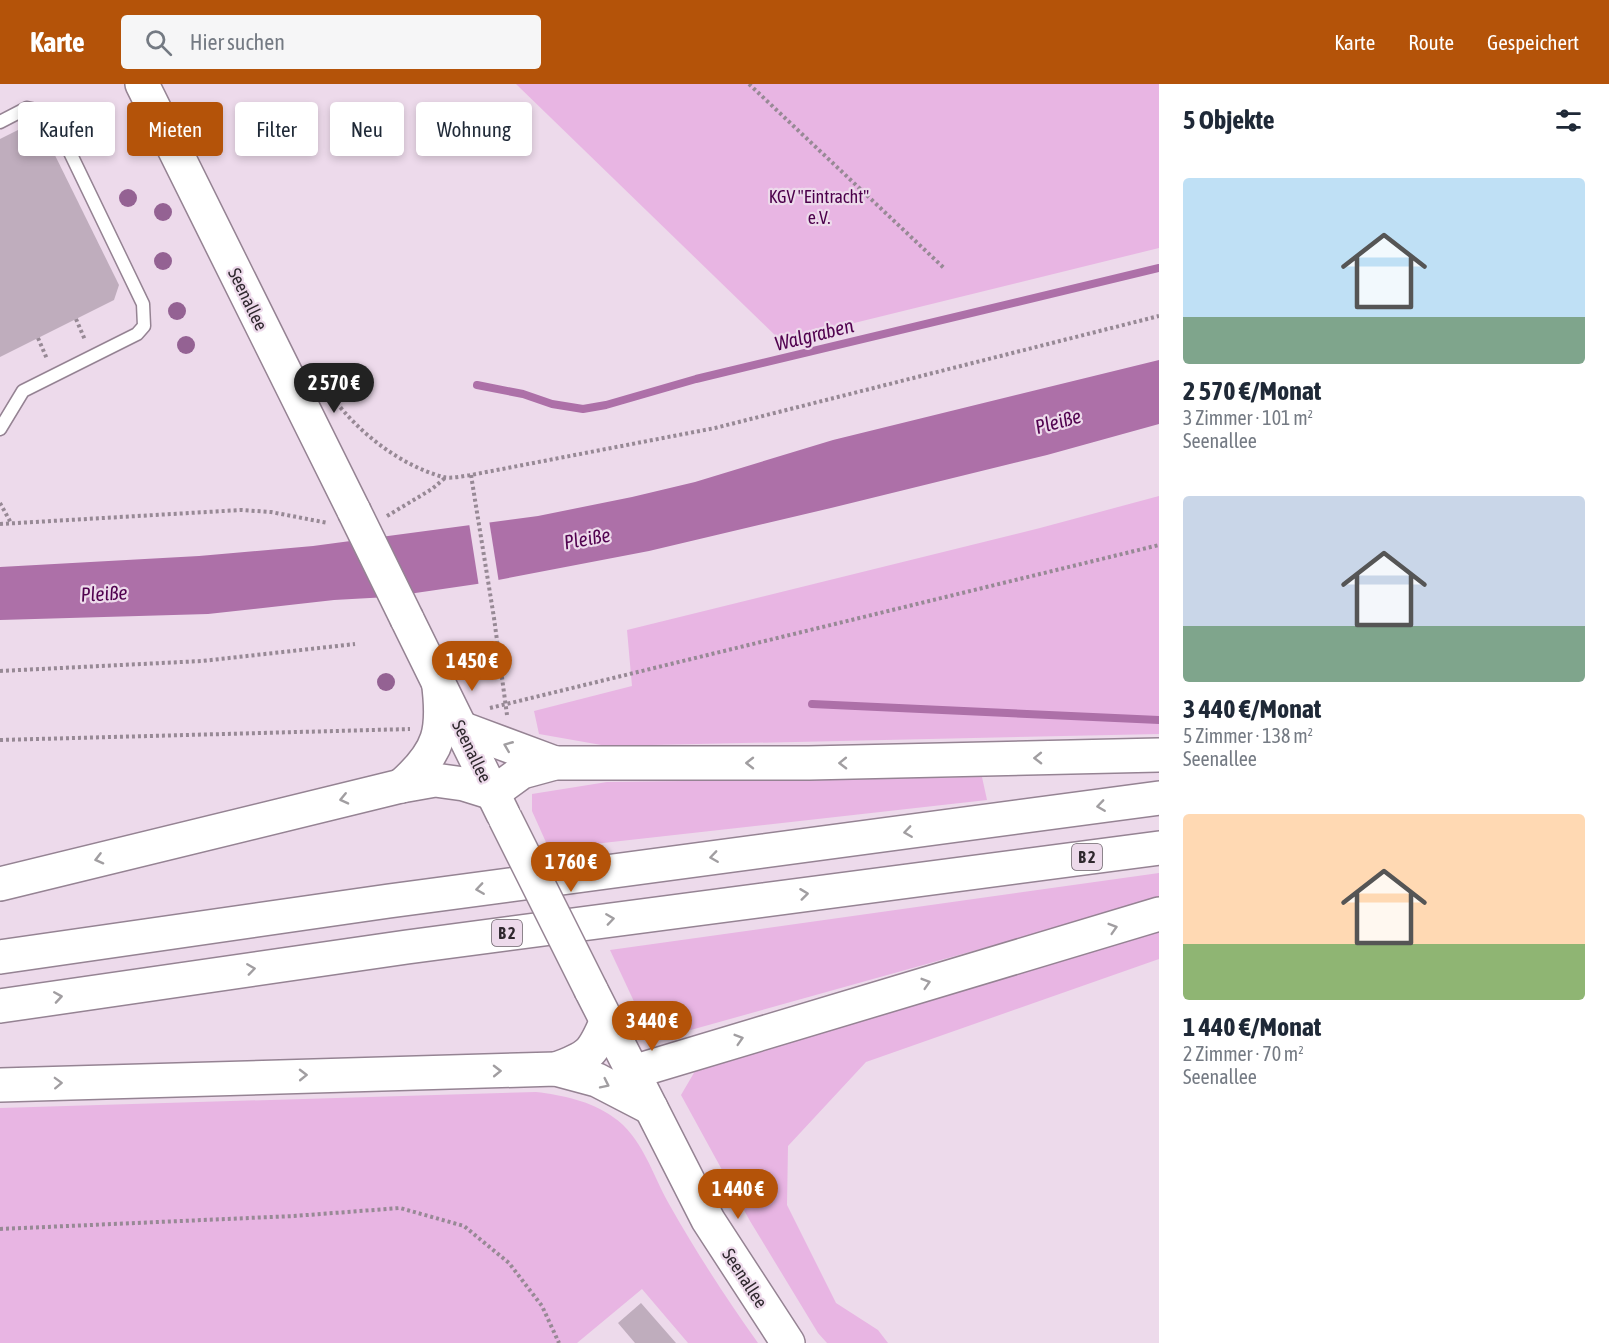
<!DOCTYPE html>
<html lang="de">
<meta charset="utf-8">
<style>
:root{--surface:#fff;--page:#f6f6f7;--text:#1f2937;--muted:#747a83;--accent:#b45309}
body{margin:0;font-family:"Asap Condensed",sans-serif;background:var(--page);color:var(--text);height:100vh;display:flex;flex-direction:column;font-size:22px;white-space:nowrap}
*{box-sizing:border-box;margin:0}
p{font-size:20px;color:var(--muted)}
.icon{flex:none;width:33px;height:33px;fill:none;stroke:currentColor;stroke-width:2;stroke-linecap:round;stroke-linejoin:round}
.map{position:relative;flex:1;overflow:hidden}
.details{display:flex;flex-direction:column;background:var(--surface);width:450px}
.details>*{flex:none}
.hud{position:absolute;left:18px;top:18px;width:570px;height:54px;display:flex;gap:12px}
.price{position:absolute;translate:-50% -51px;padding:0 14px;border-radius:21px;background:var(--accent);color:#fff;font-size:20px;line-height:39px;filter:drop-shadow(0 2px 3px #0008)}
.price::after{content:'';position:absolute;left:50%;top:36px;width:18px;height:14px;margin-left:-9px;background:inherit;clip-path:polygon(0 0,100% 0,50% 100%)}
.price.active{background:#222;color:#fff}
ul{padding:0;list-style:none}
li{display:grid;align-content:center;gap:12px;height:318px;padding:0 24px}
li span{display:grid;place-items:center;height:186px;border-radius:6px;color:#555}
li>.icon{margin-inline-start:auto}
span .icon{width:108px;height:108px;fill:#fffc;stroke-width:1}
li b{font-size:26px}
h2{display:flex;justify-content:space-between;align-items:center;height:72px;padding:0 24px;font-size:26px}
.tag{padding:0 21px;border-radius:6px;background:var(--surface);box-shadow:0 3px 9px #0003;font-size:21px;line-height:54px}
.tag.active{background:var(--accent);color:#fff}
header{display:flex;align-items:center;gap:36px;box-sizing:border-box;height:84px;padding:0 30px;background:var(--accent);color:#fff}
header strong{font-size:28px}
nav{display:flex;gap:33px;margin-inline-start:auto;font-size:21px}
.search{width:420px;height:54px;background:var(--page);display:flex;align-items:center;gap:15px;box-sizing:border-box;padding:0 21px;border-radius:6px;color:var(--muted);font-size:22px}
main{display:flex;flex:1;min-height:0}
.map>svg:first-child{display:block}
.green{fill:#e8b5e3}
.water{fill:#ad70a8}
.pier{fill:#eddaeb}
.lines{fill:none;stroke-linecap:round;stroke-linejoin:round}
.stream{stroke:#ad70a8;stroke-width:8}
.building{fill:#bfadbd}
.lane-casing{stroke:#958393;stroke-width:15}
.secondary-casing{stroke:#958393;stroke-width:36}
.highway-casing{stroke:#958393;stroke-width:36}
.path{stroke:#978995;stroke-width:4;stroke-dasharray:3 3;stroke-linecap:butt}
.lane{stroke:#fff;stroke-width:12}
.secondary{stroke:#fff;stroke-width:33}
.highway{stroke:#fff;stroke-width:33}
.secondary-bridge-casing{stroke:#958393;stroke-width:36;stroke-linecap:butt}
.secondary-bridge{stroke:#fff;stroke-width:33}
.tree{fill:#946293}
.oneway{stroke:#a19ea1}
.labels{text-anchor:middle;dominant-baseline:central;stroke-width:4.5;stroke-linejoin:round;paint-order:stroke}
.shield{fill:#eddaeb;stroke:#685d67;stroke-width:1.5}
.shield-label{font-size:16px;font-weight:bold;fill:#2f282e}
.park-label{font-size:18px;fill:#4c004b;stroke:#eddaeb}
.street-label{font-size:18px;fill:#2f282e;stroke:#eddaeb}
.water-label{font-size:20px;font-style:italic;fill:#51024f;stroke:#eddaeb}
</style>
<header>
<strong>Karte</strong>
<div class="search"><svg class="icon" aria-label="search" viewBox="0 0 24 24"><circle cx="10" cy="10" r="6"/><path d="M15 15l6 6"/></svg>Hier suchen</div>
<nav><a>Karte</a><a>Route</a><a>Gespeichert</a></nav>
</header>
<main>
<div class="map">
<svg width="1159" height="1259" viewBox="0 0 1159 1259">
<rect width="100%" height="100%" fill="#eddaeb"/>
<g class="green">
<path d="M516,0H1159V164L781,257Z"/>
<path d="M1159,412V650L607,662L539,650L534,627L632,602L627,546L1040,444Z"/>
<path d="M982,693L987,716L549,765L532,727V710L607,698Z"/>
<path d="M1159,789V815L680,949L667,944L637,924L610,866Z"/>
<path d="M1159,846V875L866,978L788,1062L787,1121L836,1219L878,1246L888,1259H827L818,1249L750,1137L681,1011L698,982Z"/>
<path d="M536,1008C562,1011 591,1017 613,1033C642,1052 653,1092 669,1120C696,1168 726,1214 758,1259H688L642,1205L577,1259H0V1024Z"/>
</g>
<path class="water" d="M1159,276V340L1047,371L831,424L649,467L477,500L388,513L334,516L208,530L0,536V483L199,472L313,462L538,432L632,413L695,398L833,356Z"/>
<path class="pier" d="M489,436L499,499L479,503L469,439Z"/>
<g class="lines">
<g class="stream">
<path d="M477,301L523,310L552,320L583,325L606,321L696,295L1159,184"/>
<path d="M812,620L1159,636"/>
</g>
</g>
<g class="building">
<path d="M26,42L44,49L119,201L114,216L0,273V55Z"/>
<path d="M641,1219L676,1259H635L618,1239Z"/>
</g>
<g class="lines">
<g class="lane-casing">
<path id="lane" d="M0,38L27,24L51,29L143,220L144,242L137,250L23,307L0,345"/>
</g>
<g class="secondary-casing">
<g id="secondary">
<path d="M142,0L354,427"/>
<path d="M407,535L503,730"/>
<path d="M591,906L708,1136L788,1259"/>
</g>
</g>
<g class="highway-casing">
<g id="highway">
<path d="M461,644L555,679"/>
<path d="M401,702C441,667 445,646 438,595"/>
<path d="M0,800L401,702L435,696L464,700L493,709L522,688L555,679H809L1159,671"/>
<path d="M0,873L389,817L1159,714"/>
<path d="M0,922L407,863L1159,764"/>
<path d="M556,985C590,973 593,969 607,936"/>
<path d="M633,988L1159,830"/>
<path d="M0,1001L556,985L597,996L651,1024"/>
</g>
</g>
<g class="path">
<path d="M749,0L945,185"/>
<path d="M76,235L85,256"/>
<path d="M38,254L47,275"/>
<path d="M333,314C359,349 400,381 443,393C451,395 463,392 471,391L715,344L1159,232"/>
<path d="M471,391L494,534L507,631"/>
<path d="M0,419L11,439"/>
<path d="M387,432L432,405L445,394"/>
<path d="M0,440L241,426L271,428L328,439"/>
<path d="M0,587L202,577L355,560"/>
<path d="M490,624L1159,461"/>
<path d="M0,656L410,645"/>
<path d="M0,1145L294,1132L400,1124L464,1142L509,1179L542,1222L559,1259"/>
</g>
<use href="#lane" class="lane"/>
<use href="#secondary" class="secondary"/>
<use href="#highway" class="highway"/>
<g class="secondary-bridge-casing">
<g id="secondary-bridge">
<path d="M354,427L407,535"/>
<path d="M505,734L591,906"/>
</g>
</g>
<use href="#secondary-bridge" class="secondary-bridge"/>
</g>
<g class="tree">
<circle cx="94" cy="59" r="9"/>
<circle cx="128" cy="114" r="9"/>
<circle cx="163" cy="128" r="9"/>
<circle cx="163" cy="177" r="9"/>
<circle cx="177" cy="227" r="9"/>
<circle cx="186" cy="261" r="9"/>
<circle cx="386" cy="598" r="9"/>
</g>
<defs><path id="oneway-chevron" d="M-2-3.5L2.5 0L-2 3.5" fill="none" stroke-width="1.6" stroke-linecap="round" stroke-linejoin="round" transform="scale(1.5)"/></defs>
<g class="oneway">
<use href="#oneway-chevron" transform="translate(508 662) rotate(-158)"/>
<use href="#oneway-chevron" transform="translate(1038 674) rotate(179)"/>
<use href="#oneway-chevron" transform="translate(750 679) rotate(-180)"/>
<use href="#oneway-chevron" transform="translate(843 679) rotate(179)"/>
<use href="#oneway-chevron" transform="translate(344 715) rotate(167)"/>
<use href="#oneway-chevron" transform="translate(1101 722) rotate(172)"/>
<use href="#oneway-chevron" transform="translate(908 748) rotate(172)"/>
<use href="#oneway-chevron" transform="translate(714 773) rotate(172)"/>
<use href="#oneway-chevron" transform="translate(99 775) rotate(166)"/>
<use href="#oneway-chevron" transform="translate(480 805) rotate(172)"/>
<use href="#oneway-chevron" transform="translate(804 810) rotate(-7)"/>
<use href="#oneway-chevron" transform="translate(610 835) rotate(-8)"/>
<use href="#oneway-chevron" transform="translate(1113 844) rotate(-17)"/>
<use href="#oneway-chevron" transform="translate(251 885) rotate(-8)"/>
<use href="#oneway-chevron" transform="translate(926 899) rotate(-17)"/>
<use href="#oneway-chevron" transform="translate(58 913) rotate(-9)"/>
<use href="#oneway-chevron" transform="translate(739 955) rotate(-17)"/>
<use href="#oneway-chevron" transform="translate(497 987) rotate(-1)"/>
<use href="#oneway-chevron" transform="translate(303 991) rotate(-1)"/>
<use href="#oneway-chevron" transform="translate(58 999) rotate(-2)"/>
<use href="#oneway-chevron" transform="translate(605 1000) rotate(26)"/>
</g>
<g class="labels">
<g class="shield">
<rect x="1072" y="760" width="30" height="26" rx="4.5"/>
<rect x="492" y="836" width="30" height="26" rx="4.5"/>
</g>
<g class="shield-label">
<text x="1087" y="773">B 2</text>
<text x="507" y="849">B 2</text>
</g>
<g class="park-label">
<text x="819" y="112">KGV "Eintracht"<tspan x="819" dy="21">e.V.</tspan></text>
</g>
<g class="street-label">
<text transform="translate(248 215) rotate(64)">Seenallee</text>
<text transform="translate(472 667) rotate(64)">Seenallee</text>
<text transform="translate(745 1194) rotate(57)">Seenallee</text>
</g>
<g class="water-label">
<text transform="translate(814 250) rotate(-14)">Walgraben</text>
<text transform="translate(1058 337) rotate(-15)">Pleiße</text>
<text transform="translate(587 454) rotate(-10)">Pleiße</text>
<text transform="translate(104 509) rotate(-3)">Pleiße</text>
</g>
</g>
</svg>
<b class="price active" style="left:334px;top:330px">2 570 €</b>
<b class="price" style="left:472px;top:608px">1 450 €</b>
<b class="price" style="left:571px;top:809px">1 760 €</b>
<b class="price" style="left:652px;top:968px">3 440 €</b>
<b class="price" style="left:738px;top:1136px">1 440 €</b>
<div class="hud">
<a class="tag">Kaufen</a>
<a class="tag active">Mieten</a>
<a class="tag">Filter</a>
<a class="tag">Neu</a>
<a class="tag">Wohnung</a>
</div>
</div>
<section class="details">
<h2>5 Objekte<svg class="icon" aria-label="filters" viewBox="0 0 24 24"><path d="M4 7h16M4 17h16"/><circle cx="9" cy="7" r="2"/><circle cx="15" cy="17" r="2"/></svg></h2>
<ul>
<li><span style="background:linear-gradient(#bfe0f5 75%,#7fa58c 0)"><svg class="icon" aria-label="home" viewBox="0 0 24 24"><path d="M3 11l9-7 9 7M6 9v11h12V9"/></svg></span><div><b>2 570 €/Monat</b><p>3 Zimmer · 101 m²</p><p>Seenallee</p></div></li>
<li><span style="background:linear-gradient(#c9d6e8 70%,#7fa58c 0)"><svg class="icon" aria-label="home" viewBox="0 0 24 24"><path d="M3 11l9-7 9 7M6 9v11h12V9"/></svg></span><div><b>3 440 €/Monat</b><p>5 Zimmer · 138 m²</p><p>Seenallee</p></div></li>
<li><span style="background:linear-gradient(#ffd9b3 70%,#8fb573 0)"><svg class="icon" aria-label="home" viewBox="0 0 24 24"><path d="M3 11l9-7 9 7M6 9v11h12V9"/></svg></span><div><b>1 440 €/Monat</b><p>2 Zimmer · 70 m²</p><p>Seenallee</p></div></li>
</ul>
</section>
</main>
